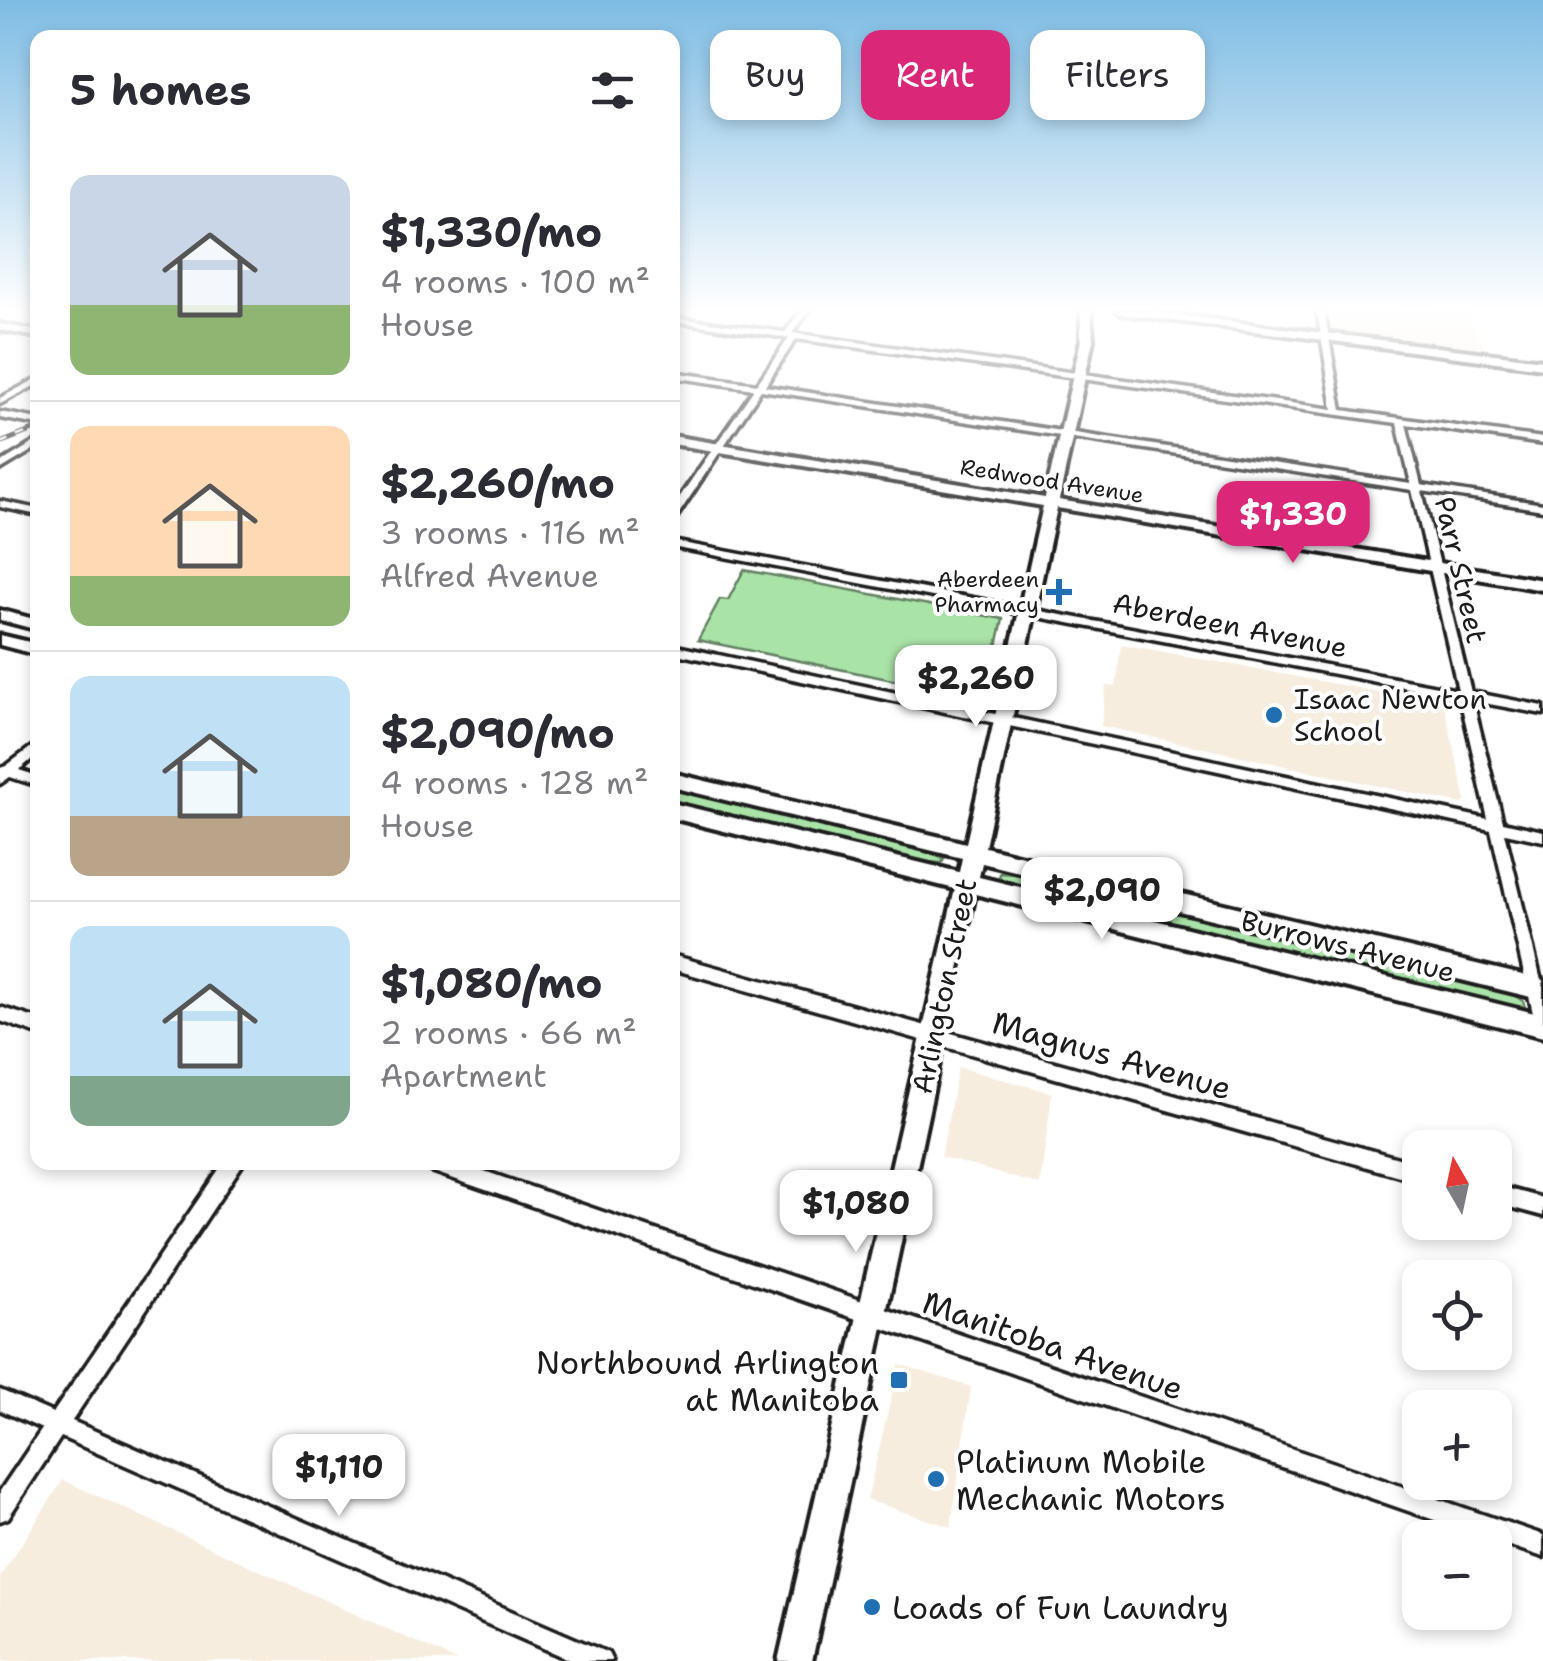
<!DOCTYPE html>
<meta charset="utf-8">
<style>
:root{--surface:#fff;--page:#f2f2f3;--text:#2b2b33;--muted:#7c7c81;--line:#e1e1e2;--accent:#db2777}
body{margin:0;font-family:"Shantell Sans",sans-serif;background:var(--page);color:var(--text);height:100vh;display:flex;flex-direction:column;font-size:38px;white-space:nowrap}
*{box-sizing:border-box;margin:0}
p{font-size:32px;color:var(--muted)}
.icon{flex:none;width:55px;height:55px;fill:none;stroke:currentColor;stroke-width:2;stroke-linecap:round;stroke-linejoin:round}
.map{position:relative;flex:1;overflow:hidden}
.panel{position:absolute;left:30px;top:30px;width:650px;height:1140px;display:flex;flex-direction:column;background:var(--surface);border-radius:20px;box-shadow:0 5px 15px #0003}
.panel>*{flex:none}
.guide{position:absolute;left:710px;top:30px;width:682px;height:90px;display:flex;gap:20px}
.needle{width:65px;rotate:351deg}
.tools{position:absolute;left:1402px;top:1130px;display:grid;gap:20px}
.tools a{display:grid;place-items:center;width:110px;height:110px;border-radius:20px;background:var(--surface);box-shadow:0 5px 15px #0003;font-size:50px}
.price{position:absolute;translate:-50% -85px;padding:0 22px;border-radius:20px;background:#fff;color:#222;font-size:32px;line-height:65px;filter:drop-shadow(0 2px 5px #0008)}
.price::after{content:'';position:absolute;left:50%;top:60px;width:30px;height:22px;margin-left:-15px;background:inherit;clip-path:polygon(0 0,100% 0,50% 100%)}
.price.active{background:var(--accent);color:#fff}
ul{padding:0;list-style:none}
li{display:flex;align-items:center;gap:30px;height:250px;padding:0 40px}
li+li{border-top:2px solid var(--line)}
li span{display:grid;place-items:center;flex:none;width:280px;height:200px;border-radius:20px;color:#555}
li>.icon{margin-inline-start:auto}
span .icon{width:120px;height:120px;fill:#fffc;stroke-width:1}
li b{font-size:42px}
h2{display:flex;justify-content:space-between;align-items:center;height:120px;padding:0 40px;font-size:42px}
.tag{padding:0 35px;border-radius:20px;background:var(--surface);box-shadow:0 5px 15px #0003;font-size:35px;line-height:90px}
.tag.active{background:var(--accent);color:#fff}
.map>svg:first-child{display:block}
.built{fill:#f6eddf}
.green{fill:#aae3a8;stroke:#638062;stroke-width:2.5}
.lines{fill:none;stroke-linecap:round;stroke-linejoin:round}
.street-casing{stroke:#1c1c1c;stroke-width:7}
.secondary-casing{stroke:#1c1c1c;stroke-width:8}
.street{fill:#fff;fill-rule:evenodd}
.secondary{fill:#fff;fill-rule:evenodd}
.rail-casing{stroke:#1c1c1c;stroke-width:5}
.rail{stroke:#fff;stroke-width:2.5;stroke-dasharray:9;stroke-linecap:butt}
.poi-dot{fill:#1f6fb2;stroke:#fff;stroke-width:4}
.labels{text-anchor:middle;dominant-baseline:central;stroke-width:8;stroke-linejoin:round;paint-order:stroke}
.far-street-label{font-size:22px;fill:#1c1c1c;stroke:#fff}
.far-poi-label{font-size:22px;fill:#1c1c1c;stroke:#fff;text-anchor:end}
.street-label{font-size:28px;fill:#1c1c1c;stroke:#fff}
.poi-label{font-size:28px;fill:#1c1c1c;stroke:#fff;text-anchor:start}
.near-street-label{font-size:32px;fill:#1c1c1c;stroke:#fff}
.near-poi-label{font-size:32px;fill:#1c1c1c;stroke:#fff;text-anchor:start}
</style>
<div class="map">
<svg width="1543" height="1661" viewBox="0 0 1543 1661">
<rect width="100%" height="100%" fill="#fff"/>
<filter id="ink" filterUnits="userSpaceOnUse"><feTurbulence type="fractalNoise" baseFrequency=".01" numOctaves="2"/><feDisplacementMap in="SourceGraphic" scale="20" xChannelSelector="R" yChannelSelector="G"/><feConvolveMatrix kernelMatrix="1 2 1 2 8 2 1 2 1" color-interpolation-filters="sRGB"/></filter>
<g filter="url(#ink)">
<g class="built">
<path d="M1328,311H1469L1484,350L1331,331Z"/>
<path d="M1121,644L1444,704L1466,801L1462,804L1101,726L1106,686L1116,687Z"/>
<path d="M958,1067L1052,1093L1040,1185L941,1157Z"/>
<path d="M899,1364L971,1387L951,1527L867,1500Z"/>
<path d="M63,1480L457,1661H0V1577Z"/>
</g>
<g class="green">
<path d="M744,570L1003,619L985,699L698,640L720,599L728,600Z"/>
<path d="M673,787L911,846L944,859L942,863L907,861L673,802Z"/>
<path d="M1000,873L1029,875L1512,994L1523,1001L1526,1011L1029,890L999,879Z"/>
</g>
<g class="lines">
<g class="street-casing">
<g id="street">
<path d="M801,311H809L792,333L1333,409L1317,311H1324L1342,410L1543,438V444L1406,424L1421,485L1543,504V510L1422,491L1471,692L1543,706V714L1473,701L1503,822L1543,831V841L1505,833L1543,989V1029L1537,1027L1535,1022L1491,830L672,653V645L1488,819L1460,698L672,547V541L1458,690L1412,490L761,390L676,518L672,519V508L754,389L672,377V372L757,384L789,338L672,321V317L785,332ZM796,339L1397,423L1411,484L765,386Z"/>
<path d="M38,378V384L0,404V398Z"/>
<path d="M0,412L38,419V425L0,418Z"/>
<path d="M38,440V447L0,470V463Z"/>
<path d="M0,501L38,509V515L0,507Z"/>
<path d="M38,742V754L19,770L38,776V786L10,777L0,784V768L6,766Z"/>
<path d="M672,955L1420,1164V1182L672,969Z"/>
<path d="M0,1007L38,1019V1034L0,1021Z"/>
<path d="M224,1162H244L72,1421L608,1653L612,1661H572L61,1437L8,1518L0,1521V1491L42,1429L0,1410V1390L53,1413Z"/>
<path d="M422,1162H458L1543,1535V1557L1495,1541V1538H1486L431,1171L425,1168Z"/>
<path d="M1495,1185L1543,1198V1216L1495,1203Z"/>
</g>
</g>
<g class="secondary-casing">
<g id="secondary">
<path d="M1081,311H1091L1093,340L1059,500L1543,580V590L1057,508L985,847L1543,980V1000L982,863L979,877L1543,1015V1037L975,894L812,1661H778L955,889L672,818V803L959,872L962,858L672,787V773L966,843L1043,506L672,444V436L1045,498L1081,340Z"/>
<path d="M1117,311H1145L1543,360V368L1122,314Z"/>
<path d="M0,324L38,331V337L0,330Z"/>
<path d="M0,610L38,620V630L0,620Z"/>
<path d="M0,635L38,644V655L0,645Z"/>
</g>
</g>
<use href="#street" class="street"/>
<use href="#secondary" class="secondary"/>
<g class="rail-casing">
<path id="rail" d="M0,443L38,428"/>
</g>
<use href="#rail" class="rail"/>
</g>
</g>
<linearGradient id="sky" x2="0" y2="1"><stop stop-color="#7ebce4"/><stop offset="0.57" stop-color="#fff"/><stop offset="1" stop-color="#fff" stop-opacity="0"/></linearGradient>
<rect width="1543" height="543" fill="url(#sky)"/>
<g class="poi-dot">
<path d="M1054 577h10v10h10v10h-10v10h-10v-10h-10v-10h10z"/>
<circle cx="1274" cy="715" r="10"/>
<rect x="889" y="1370" width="20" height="20" rx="5"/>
<circle cx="936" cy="1479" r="10"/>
<circle cx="872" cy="1607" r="10"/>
</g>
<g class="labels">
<g class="far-street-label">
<text transform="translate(1052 481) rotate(9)">Redwood Avenue</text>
</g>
<g class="far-poi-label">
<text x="1039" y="579">Aberdeen<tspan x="1039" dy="25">Pharmacy</tspan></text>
</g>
<g class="street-label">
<text transform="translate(1461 570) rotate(77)">Parr Street</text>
<text transform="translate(1230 625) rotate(11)">Aberdeen Avenue</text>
<text transform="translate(1348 946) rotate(14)">Burrows Avenue</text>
<text transform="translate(944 986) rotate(-78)">Arlington Street</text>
</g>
<g class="poi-label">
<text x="1294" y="699">Isaac Newton<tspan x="1294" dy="32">School</tspan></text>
</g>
<g class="near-street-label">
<text transform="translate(1112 1055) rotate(16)">Magnus Avenue</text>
<text transform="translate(1053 1345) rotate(19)">Manitoba Avenue</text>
</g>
<g class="near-poi-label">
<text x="879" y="1362" text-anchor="end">Northbound Arlington<tspan x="879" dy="37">at Manitoba</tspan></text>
<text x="956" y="1461">Platinum Mobile<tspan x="956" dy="37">Mechanic Motors</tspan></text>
<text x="892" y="1607">Loads of Fun Laundry</text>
</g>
</g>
</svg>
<div class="tools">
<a><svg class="needle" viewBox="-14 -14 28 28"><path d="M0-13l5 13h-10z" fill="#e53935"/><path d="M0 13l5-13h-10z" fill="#7c7c81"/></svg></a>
<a><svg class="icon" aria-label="locate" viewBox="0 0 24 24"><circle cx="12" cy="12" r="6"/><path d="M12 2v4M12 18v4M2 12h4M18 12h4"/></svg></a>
<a>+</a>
<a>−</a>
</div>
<b class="price active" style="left:1293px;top:566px">$1,330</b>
<b class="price" style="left:976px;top:730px">$2,260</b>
<b class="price" style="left:1102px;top:942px">$2,090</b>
<b class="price" style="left:856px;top:1255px">$1,080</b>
<b class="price" style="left:339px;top:1519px">$1,110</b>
<div class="guide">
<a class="tag">Buy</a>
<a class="tag active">Rent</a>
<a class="tag">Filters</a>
</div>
<section class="panel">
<h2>5 homes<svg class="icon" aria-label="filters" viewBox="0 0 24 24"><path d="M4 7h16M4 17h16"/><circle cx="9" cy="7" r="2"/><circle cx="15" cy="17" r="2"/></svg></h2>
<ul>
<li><span style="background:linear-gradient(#c9d6e8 65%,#8fb573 0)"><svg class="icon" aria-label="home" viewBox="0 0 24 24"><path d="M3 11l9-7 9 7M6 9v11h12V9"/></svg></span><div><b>$1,330/mo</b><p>4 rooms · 100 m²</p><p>House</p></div></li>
<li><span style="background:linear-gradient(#ffd9b3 75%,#8fb573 0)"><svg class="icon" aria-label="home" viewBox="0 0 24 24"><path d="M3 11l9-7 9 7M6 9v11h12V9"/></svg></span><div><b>$2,260/mo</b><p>3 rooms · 116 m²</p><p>Alfred Avenue</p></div></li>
<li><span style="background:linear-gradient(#bfe0f5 70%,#b9a48a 0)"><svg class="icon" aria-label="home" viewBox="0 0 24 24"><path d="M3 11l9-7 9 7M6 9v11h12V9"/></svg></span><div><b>$2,090/mo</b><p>4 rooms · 128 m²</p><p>House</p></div></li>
<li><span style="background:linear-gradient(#bfe0f5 75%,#7fa58c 0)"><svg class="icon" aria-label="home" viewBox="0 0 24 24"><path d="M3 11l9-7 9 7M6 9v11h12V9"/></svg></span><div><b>$1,080/mo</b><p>2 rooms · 66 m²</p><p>Apartment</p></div></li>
</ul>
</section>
</div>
